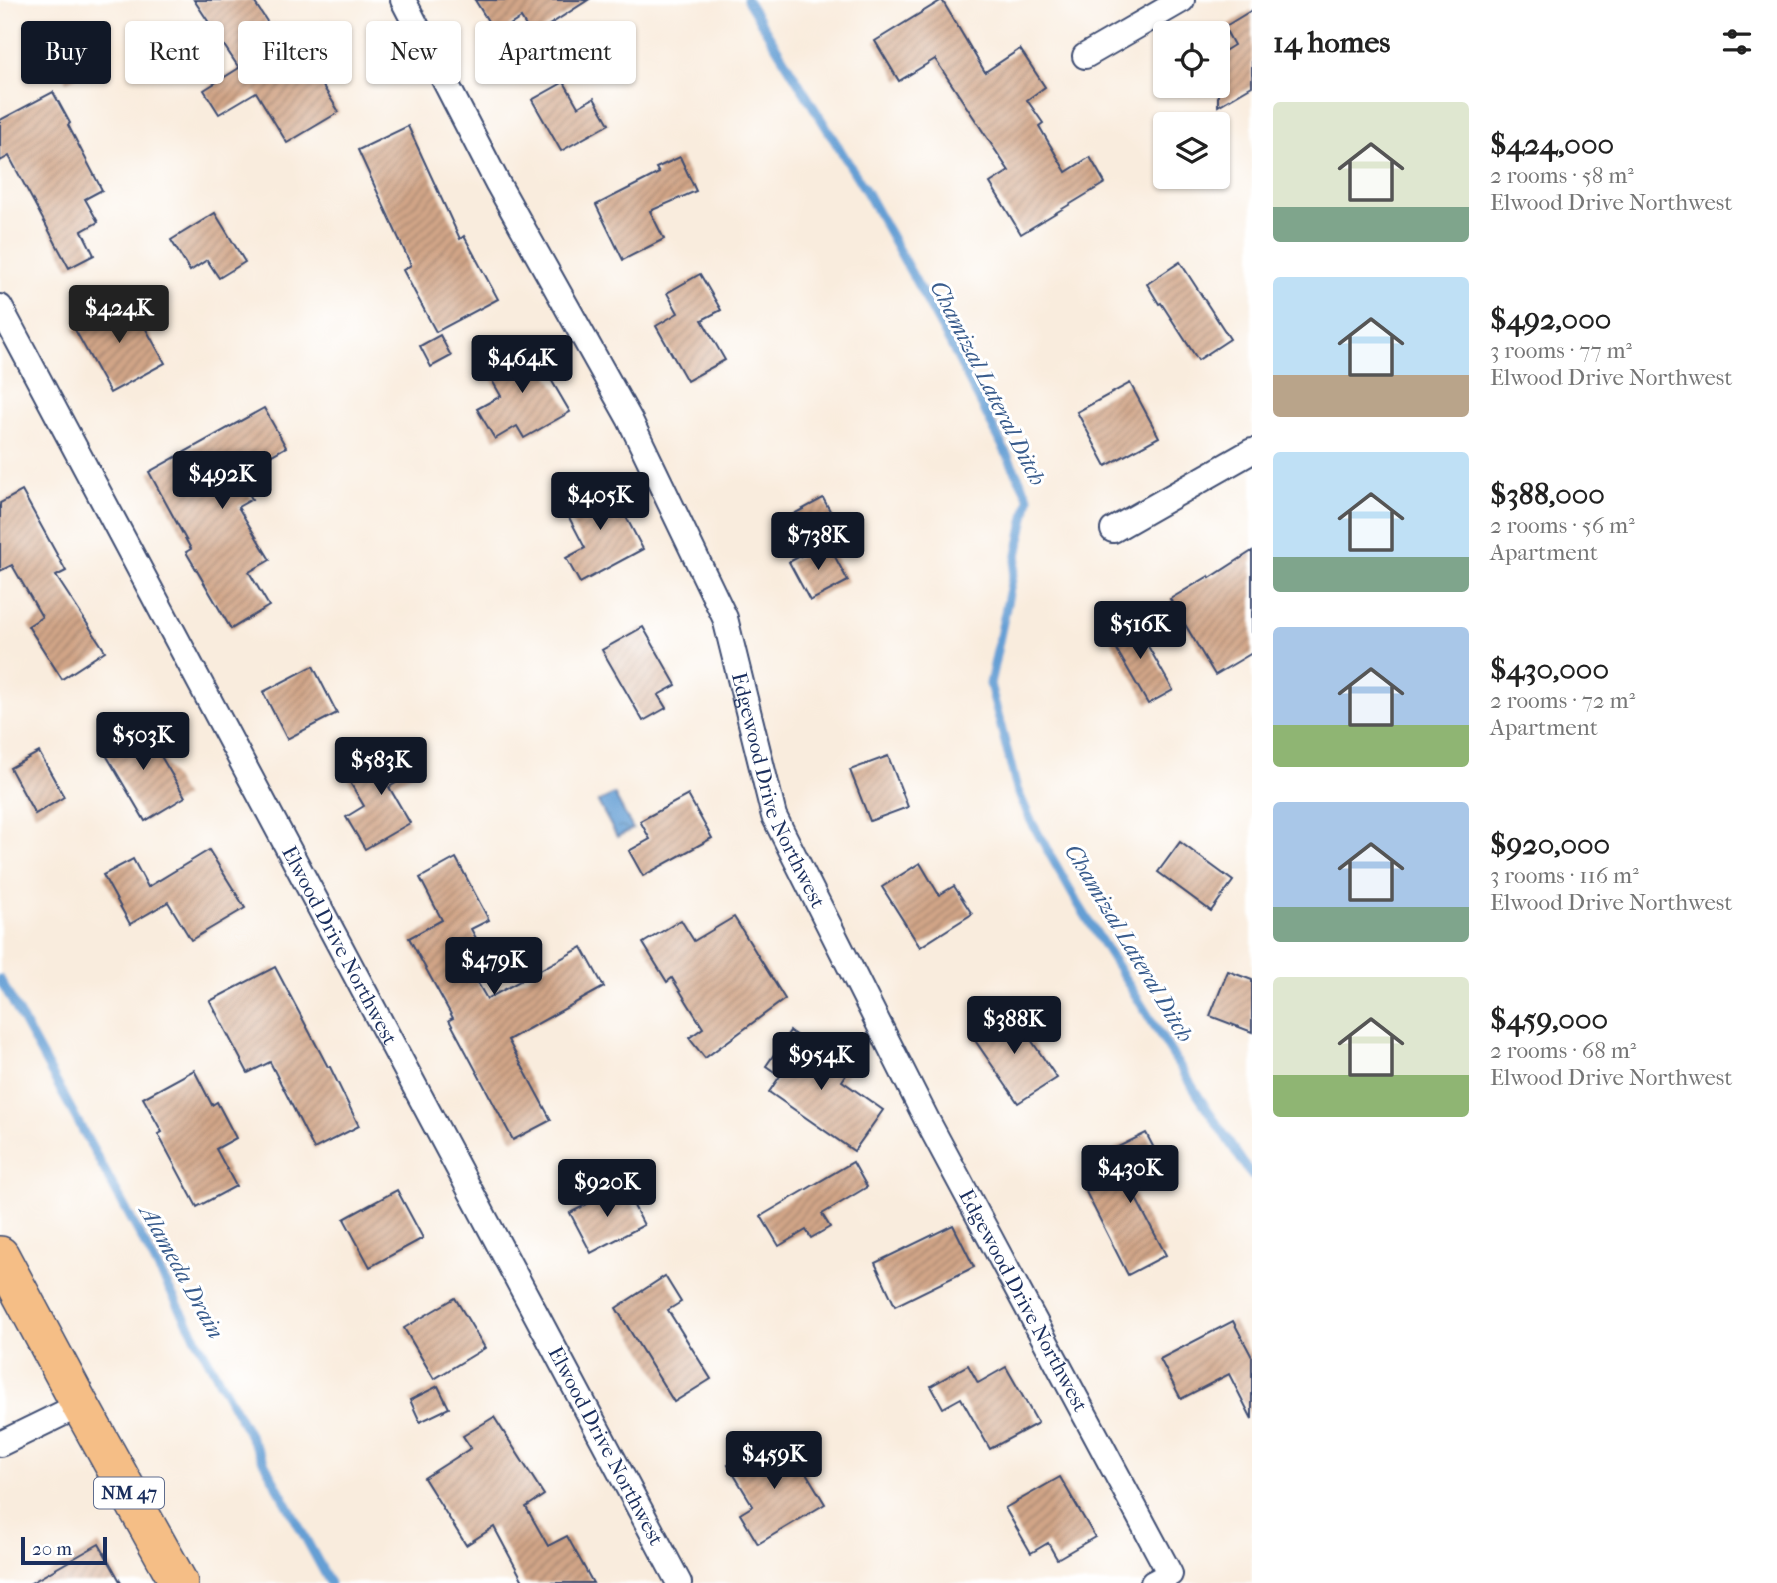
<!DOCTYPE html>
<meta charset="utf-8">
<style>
:root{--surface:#fff;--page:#f2f2f2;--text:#222;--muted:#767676;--accent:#111827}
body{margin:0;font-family:"IM FELL French Canon",serif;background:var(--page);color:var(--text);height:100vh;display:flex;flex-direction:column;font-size:26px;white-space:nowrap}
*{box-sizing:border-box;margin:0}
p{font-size:23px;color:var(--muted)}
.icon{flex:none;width:38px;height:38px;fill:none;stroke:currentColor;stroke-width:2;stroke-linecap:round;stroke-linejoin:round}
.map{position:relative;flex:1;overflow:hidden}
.panel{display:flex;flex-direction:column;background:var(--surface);width:525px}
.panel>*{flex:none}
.banner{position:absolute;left:21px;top:21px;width:665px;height:63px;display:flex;gap:14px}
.fabs{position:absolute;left:1153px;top:21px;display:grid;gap:14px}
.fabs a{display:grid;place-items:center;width:77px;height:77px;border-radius:7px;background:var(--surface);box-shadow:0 2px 5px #0004;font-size:35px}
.scale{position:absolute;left:21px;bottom:18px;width:86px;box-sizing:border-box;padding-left:7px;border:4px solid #1b2f5e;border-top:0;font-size:19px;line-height:24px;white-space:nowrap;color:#1b2f5e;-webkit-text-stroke:5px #fff;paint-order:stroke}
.price{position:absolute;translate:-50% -60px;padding:0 16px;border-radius:7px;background:var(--accent);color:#fff;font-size:23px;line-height:46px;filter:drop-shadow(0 2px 4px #0008)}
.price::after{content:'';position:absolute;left:50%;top:42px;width:21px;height:16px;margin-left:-10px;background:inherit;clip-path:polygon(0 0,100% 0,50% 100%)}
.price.current{background:#222;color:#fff}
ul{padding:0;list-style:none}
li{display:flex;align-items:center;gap:21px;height:175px;padding:0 21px}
li span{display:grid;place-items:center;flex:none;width:196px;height:140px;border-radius:7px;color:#555}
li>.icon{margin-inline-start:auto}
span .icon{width:84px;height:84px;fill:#fffc;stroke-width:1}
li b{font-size:30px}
h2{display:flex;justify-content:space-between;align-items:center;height:84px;padding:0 21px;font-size:30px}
.tag{padding:0 24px;border-radius:7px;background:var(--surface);box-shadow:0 2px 5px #0004;font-size:24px;line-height:63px}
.tag.current{background:var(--accent);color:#fff}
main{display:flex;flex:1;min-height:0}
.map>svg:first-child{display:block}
.water{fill:url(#water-ripples);stroke:#406799;stroke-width:2}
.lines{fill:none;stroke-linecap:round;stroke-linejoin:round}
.stream{stroke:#659fd4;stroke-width:9}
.building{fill:url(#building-hatch)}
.street-casing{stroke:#3c4b71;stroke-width:28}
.primary-casing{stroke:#3c4b71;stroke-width:40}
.street{stroke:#fff;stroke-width:24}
.primary{stroke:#f5be86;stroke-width:37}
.labels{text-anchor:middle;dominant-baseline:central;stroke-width:6;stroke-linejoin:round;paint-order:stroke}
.shield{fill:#fff;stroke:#5f6d8e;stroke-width:2}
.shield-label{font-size:19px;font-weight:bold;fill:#1b2f5e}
.street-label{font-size:21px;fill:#1b2f5e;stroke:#fff}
.water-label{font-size:23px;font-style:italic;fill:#395c8d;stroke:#fff}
</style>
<main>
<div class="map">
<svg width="1252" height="1583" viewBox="0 0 1252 1583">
<defs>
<pattern id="water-ripples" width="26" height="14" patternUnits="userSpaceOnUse" patternTransform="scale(1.75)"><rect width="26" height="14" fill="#659fd4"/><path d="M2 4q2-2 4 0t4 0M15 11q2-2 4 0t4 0" fill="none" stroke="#5282af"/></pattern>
<pattern id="building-hatch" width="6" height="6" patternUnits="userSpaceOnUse" patternTransform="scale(1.75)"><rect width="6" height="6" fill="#d1a587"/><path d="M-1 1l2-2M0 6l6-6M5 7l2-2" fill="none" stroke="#a98772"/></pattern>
</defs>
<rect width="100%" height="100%" fill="#fff"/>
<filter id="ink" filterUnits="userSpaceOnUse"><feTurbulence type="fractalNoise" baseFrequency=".0143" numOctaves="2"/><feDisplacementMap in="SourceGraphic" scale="14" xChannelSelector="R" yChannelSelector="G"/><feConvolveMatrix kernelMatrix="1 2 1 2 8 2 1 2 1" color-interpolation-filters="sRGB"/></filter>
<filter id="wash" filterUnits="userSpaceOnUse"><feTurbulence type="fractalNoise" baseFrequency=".00686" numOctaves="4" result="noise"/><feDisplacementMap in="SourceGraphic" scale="28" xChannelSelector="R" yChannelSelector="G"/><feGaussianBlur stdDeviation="1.57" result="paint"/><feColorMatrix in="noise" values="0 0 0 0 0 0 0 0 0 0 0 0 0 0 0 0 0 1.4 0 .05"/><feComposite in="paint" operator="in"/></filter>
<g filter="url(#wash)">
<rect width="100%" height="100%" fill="#f9ecdd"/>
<path class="water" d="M614,794L633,829L617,837L598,802Z"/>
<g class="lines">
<g class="stream">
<path d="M747,0L867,193L950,343L1029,498L990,684L1017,789L1031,821L1077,902L1199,1097L1252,1176"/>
<path d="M0,979L330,1583"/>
</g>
</g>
<g id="blocks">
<g class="building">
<path d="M194,0H253L281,43L292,36L339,112L287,143L256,92L219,114L204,90L239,68Z"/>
<path d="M475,0H588L532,36L521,18L496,34Z"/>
<path d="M942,0L985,72L1020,49L1045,87L1027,100L1043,123L1039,126L1066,172L1090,157L1105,183L1021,234L990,183L1009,171L935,59L899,81L875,41Z"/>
<path d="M1252,10V86L1218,106V55L1234,45L1224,27Z"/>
<path d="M88,29L105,62L66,82L49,49Z"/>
<path d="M564,82L578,107L594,98L609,124L561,151L532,100Z"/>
<path d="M53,92L70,123L68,125L102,190L85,199L98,222L82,231L94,255L69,268L9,156L0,161V120Z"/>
<path d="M408,126L460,239L464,236L498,299L436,332L403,270L411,265L358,150Z"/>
<path d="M680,157L696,191L650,211L664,239L623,260L596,205L659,173L656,168Z"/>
<path d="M215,213L245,262L219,278L207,260L190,271L171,240Z"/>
<path d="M1180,262L1230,339L1198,360L1161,303L1159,304L1147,284Z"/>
<path d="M700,274L721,310L702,320L725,360L687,381L656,326L678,313L667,293Z"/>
<path d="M128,297L165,363L110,393L74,328Z"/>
<path d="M440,335L451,356L431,367L420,346Z"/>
<path d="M529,342L570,412L524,438L517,426L495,439L477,409L501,396L485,368Z"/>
<path d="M1130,383L1159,437L1106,466L1077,412Z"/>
<path d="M264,408L286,447L238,474L252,499L238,507L270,560L249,572L269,606L231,629L186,552L191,549L149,472Z"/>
<path d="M607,481L643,549L580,583L566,558L585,548L562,504Z"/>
<path d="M22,491L66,571L56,576L105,651L62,679L28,626L42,617L12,565L0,571V503Z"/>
<path d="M823,498L841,531L810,548L792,515Z"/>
<path d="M827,542L848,581L810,601L789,562Z"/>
<path d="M1252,551V653L1215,675L1170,599L1209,576L1210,578Z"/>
<path d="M1132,618L1173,690L1148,704L1107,633Z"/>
<path d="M643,627L676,685L658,695L666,708L643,721L602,650Z"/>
<path d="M313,666L337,713L287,739L263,692Z"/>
<path d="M142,724L185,797L145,821L102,748Z"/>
<path d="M408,744L422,768L389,787L410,823L365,849L346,817L364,806L348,779Z"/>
<path d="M39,752L64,797L35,814L10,768Z"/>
<path d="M888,756L908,807L870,821L850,770Z"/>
<path d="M688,795L712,838L643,876L629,851L650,839L640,821Z"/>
<path d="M1180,842L1233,881L1211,911L1158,872Z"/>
<path d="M209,850L245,908L191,940L168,902L130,924L103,875L133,859L148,887Z"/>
<path d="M456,858L489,920L471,929L483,951L465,961L487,999L582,947L604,987L508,1040L551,1120L513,1140L449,1020L453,1018L409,938L442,920L420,878Z"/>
<path d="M920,863L939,895L954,886L972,914L920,947L882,887Z"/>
<path d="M734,917L785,999L705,1058L689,1038L703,1028L672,978L667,982L643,943L681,920L694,941Z"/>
<path d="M275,967L328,1067H330L359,1126L314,1149L270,1062L248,1073L210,1001Z"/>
<path d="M1228,971L1252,980V1032L1210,1016Z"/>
<path d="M1010,1009L1057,1078L1018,1103L972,1036Z"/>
<path d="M790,1031L848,1072L842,1081L883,1110L854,1151L769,1092L780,1076L766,1066Z"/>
<path d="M194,1070L212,1105L217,1102L236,1138L216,1149L236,1186L197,1207L158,1134L162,1132L143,1098Z"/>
<path d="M1146,1133L1168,1175L1133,1193L1166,1255L1128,1275L1086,1192L1124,1173L1112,1150Z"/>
<path d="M853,1162L867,1187L822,1214L830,1227L811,1238L806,1230L779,1246L761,1216Z"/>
<path d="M623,1185L644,1225L591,1253L570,1213Z"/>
<path d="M397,1190L423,1238L370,1267L344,1219Z"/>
<path d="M953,1225L974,1267L895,1306L875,1263Z"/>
<path d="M665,1276L681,1302L668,1310L711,1379L674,1402L616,1308Z"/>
<path d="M455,1298L485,1348L434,1379L404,1328Z"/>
<path d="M1233,1321L1252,1357V1419L1229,1374L1181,1399L1160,1359Z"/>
<path d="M968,1365L978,1383L1006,1367L1038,1423L990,1449L961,1398L943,1408L931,1386Z"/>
<path d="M438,1386L449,1408L420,1422L410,1400Z"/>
<path d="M494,1417L544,1495L526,1507L548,1546L567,1536L593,1583H524L494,1527L466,1545L424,1478L471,1448L463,1436Z"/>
<path d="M768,1440L780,1461L794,1453L825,1504L758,1544L740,1514L753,1506L728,1465Z"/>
<path d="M1060,1477L1095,1537L1057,1559L1048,1543L1031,1553L1005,1508Z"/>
<path d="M99,1544L121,1583H31Z"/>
</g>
</g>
</g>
<g filter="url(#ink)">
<use href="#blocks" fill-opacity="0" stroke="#3c4b71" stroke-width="2"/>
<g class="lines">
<g class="street-casing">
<g id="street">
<path id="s1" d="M403,0L498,184L630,420L725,618L774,816L928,1122L1170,1574L1153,1583"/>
<path d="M1085,56L1182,0"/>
<path id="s2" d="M0,307L679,1583"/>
<path d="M1113,530L1252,451"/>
<path d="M0,1444L80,1405"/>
</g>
</g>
<g class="primary-casing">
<path id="primary" d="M0,1255L80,1405L179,1583"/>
</g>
<use href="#street" class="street"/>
<use href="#primary" class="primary"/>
</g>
</g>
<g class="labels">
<rect class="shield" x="94" y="1477.5" width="70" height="31" rx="5"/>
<g class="shield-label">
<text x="129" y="1493">NM 47</text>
</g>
<g class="street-label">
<text stroke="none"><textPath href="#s1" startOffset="878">Edgewood Drive Northwest</textPath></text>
<text stroke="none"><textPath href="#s2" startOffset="723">Elwood Drive Northwest</textPath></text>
<text stroke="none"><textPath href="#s1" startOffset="1446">Edgewood Drive Northwest</textPath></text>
<text stroke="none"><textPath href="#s2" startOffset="1290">Elwood Drive Northwest</textPath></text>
</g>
<g class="water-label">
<text transform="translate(988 383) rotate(63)">Chamizal Lateral Ditch</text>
<text transform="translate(1129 943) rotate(59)">Chamizal Lateral Ditch</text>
<text transform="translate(182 1272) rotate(61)">Alameda Drain</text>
</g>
</g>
</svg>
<div class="fabs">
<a><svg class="icon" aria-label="locate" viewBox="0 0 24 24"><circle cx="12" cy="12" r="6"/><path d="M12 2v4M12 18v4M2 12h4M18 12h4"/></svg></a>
<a><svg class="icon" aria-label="layers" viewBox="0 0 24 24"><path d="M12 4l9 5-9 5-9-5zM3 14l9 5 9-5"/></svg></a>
</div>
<div class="scale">20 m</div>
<b class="price current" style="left:119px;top:345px">$424K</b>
<b class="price" style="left:522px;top:395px">$464K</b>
<b class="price" style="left:222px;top:511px">$492K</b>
<b class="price" style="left:600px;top:532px">$405K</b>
<b class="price" style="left:818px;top:572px">$738K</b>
<b class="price" style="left:1140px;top:661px">$516K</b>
<b class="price" style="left:143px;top:772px">$503K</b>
<b class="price" style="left:381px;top:797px">$583K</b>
<b class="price" style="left:494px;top:997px">$479K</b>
<b class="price" style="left:1014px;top:1056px">$388K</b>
<b class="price" style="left:821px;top:1092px">$954K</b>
<b class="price" style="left:1130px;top:1205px">$430K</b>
<b class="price" style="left:607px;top:1219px">$920K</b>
<b class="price" style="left:774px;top:1491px">$459K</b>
<div class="banner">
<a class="tag current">Buy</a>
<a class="tag">Rent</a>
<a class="tag">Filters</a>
<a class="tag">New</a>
<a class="tag">Apartment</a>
</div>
</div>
<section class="panel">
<h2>14 homes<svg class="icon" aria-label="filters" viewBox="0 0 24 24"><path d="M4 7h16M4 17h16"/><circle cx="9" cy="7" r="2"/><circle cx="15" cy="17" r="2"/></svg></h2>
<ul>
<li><span style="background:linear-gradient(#dfe7d0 75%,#7fa58c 0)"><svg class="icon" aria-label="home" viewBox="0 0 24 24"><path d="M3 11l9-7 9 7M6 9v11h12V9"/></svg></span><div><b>$424,000</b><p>2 rooms · 58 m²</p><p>Elwood Drive Northwest</p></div></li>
<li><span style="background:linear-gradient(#bfe0f5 70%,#b9a48a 0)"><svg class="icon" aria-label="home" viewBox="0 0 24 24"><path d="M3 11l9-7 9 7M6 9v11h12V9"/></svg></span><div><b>$492,000</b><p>3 rooms · 77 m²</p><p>Elwood Drive Northwest</p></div></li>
<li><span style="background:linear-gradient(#bfe0f5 75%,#7fa58c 0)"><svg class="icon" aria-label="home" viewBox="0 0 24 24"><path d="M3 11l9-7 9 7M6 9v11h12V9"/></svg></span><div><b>$388,000</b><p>2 rooms · 56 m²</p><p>Apartment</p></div></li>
<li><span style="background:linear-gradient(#a9c7e8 70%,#8fb573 0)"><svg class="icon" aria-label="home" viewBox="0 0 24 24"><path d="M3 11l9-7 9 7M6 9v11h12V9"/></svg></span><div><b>$430,000</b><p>2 rooms · 72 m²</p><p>Apartment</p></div></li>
<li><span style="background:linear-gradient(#a9c7e8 75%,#7fa58c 0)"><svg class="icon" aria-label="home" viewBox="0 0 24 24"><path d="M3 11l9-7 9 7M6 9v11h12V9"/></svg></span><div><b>$920,000</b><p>3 rooms · 116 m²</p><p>Elwood Drive Northwest</p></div></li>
<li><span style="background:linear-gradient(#dfe7d0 70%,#8fb573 0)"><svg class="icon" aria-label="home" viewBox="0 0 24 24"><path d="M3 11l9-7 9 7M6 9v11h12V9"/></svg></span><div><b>$459,000</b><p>2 rooms · 68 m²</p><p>Elwood Drive Northwest</p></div></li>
</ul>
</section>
</main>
